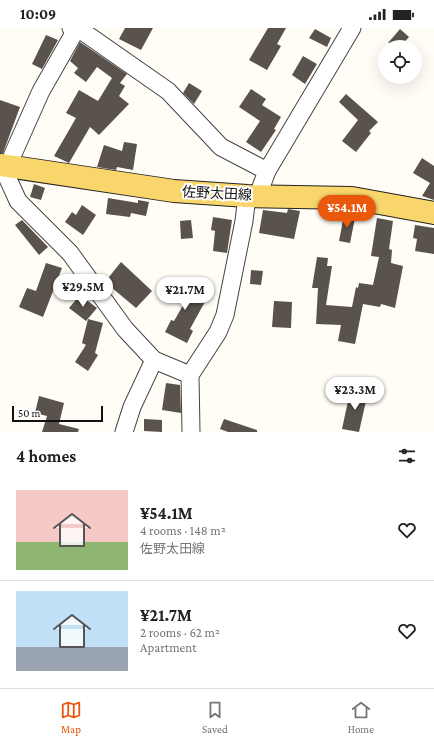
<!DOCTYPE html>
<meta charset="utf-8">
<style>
:root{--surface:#fff;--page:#f2f2f2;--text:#222;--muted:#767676;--line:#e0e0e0;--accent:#ea580c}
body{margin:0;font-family:"Crimson Pro","Noto Sans JP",serif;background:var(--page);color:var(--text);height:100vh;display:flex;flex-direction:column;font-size:15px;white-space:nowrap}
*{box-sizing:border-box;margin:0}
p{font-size:13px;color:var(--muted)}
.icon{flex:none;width:22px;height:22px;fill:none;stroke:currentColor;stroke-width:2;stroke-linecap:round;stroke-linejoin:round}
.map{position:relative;height:404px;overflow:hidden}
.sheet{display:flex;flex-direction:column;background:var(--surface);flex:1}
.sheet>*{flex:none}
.tools{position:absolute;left:378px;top:12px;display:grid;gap:8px}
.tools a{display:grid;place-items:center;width:44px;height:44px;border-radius:50%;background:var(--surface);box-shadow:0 4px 16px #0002;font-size:20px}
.scale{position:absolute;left:12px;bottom:10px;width:91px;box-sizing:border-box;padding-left:4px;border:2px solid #111;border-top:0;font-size:11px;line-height:14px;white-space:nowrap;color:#111;-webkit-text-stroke:3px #fff;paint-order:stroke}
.price{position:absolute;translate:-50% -34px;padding:0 9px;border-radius:14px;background:#fff;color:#222;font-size:13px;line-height:26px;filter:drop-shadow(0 1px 2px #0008)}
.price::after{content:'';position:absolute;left:50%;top:24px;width:12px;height:9px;margin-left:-6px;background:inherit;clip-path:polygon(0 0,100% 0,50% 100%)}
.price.active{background:var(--accent);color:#fff}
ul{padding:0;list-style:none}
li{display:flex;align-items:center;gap:12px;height:100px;padding:0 16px}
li+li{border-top:1px solid var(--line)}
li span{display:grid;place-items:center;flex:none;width:112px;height:80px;border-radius:0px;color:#555}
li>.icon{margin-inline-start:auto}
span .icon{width:48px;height:48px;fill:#fffc;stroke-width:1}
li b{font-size:17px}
h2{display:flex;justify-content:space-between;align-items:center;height:48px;padding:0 16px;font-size:17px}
.status{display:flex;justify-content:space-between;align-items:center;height:28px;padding:0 20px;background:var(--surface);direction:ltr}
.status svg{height:11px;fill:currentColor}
.tabs{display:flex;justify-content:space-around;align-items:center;height:56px;border-top:1px solid var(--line);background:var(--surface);font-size:11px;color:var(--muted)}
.tabs a{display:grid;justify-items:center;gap:2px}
.tabs .active{color:var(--accent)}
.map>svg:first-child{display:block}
.building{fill:#5a524d}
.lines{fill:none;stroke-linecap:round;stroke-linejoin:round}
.minor-casing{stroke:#444;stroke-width:19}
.major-casing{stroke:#222;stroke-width:24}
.minor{stroke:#fff;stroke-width:17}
.major{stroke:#f9d66b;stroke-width:22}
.labels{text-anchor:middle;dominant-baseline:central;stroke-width:4;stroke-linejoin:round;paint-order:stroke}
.street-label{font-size:14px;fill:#111;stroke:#fff}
</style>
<div class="status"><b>10:09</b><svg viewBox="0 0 49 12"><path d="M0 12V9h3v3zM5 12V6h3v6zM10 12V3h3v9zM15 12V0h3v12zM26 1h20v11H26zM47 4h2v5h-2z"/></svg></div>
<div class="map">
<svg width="434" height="404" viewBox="0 0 434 404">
<rect width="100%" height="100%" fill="#fffdf5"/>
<g class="building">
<path d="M125,0H153L141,22L119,11Z"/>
<path d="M268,0H286L277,16L281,18L267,42L249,32Z"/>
<path d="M315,1L331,10L327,19L309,10Z"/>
<path d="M400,1L409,9L400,19H393L388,15Z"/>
<path d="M46,7L58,12L42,41L32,36Z"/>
<path d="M80,14L127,46L120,55L125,58L119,68L129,76L99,107L90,99L69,135L54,128L76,90L66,85L79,62L98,73L112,50L97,39L86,54L74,45L78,40L70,33Z"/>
<path d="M303,28L317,36L305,56L292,47Z"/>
<path d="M189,55L202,63L194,76L183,65Z"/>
<path d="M251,61L266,71L262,77L281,89L274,101L276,102L261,124L246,114L260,93L239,79Z"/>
<path d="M346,66L378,94L369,103L371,105L356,124L342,113L358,92L339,74Z"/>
<path d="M0,72L20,79L3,125H0Z"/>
<path d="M124,114L137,116L133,142L117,139L116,142L97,139L104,117L122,123Z"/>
<path d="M422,130L434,138V172L422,168L430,155L413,145Z"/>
<path d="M34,156L45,160L41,172L30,169Z"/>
<path d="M108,170L138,175V172L149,174L146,188L131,185L130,189L106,186Z"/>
<path d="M82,177L96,187L83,207L65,194L72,184L76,187Z"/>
<path d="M288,181L300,183L294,211L259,205L263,182L287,185Z"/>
<path d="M344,187L355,190L350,215L339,213Z"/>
<path d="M213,189L232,192L227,225L213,223L215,203L211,202Z"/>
<path d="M377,190L393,193L389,221L392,222L391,235L403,238L395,280L381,276L380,279L363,276L355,316L338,313L341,297L316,296L318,260H312L317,229L328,230L327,238H332L326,277L352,279L356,259L358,260L359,255L373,257L379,229L371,228Z"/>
<path d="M22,192L48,219L39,227L15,197Z"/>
<path d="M191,192L193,210L181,211L180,193Z"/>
<path d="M415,197L434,200V226L415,223L417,211L413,210Z"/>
<path d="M121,234L152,263L136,280L105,254Z"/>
<path d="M46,235L62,240L43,289L19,279L27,260L36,263Z"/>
<path d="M251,242L263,243L261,257L250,256Z"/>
<path d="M172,251L197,263V269L207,270L190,301L193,303L187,315L165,304L171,292L174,293L186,272L166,262Z"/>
<path d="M80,267L97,280L86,293L69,280Z"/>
<path d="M274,273L292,274L291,300L272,299Z"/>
<path d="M88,291L103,295L95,325L98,327L88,343L75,334L86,317L82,315Z"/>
<path d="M166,355L180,357L181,385L162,382Z"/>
<path d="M352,362L368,364L359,404L342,401L350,364Z"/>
<path d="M39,368L64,375L59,396L79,401L78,404H42L47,388L35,385Z"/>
<path d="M144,391L162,392V404L144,403Z"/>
<path d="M224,391L257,402V404H228L220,401Z"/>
</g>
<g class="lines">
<g class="minor-casing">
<g id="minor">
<path d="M71,0L82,3L168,63L221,119L267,143"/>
<path d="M77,0L41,63L13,126L8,139V151L18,173L70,225L125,301L154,332L190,347"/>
<path d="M258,167L267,143L352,0"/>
<path d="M124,404L132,379L154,332"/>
<path d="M191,404L190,347L218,304L225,287L244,193L247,168"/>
</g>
</g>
<g class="major-casing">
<path id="major" d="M0,137L174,163L247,168L352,170L434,185"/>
</g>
<use href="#minor" class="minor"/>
<use href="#major" class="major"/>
</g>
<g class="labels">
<g class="street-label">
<text transform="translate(217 165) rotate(3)">佐野太田線</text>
</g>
</g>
</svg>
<div class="tools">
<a><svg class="icon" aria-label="locate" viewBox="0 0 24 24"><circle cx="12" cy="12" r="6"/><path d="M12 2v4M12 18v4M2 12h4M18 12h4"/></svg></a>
</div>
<div class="scale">50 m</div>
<b class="price active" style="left:347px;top:201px">¥54.1M</b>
<b class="price" style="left:83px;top:280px">¥29.5M</b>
<b class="price" style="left:185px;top:283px">¥21.7M</b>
<b class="price" style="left:355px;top:383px">¥23.3M</b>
</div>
<section class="sheet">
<h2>4 homes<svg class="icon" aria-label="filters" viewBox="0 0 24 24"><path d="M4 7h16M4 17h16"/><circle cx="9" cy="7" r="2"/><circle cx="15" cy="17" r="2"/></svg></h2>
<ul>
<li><span style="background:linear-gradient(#f6c9c9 65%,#8fb573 0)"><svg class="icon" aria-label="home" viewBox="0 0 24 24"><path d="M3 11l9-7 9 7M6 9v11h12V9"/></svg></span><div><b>¥54.1M</b><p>4 rooms · 148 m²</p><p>佐野太田線</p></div><svg class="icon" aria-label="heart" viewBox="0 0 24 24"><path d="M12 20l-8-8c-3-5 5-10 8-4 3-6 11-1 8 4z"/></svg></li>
<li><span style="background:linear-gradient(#bfe0f5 70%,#9aa5b1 0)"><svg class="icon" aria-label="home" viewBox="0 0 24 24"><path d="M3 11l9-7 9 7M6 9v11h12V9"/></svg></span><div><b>¥21.7M</b><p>2 rooms · 62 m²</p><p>Apartment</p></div><svg class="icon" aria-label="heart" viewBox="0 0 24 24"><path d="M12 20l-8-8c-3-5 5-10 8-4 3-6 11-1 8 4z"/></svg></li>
</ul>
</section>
<nav class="tabs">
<a class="active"><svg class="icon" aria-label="map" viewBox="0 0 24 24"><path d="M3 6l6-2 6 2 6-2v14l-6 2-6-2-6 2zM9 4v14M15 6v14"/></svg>Map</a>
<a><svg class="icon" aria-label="saved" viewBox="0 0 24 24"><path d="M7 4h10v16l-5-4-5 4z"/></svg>Saved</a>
<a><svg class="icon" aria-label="home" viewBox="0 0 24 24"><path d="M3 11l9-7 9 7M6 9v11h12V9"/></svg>Home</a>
</nav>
